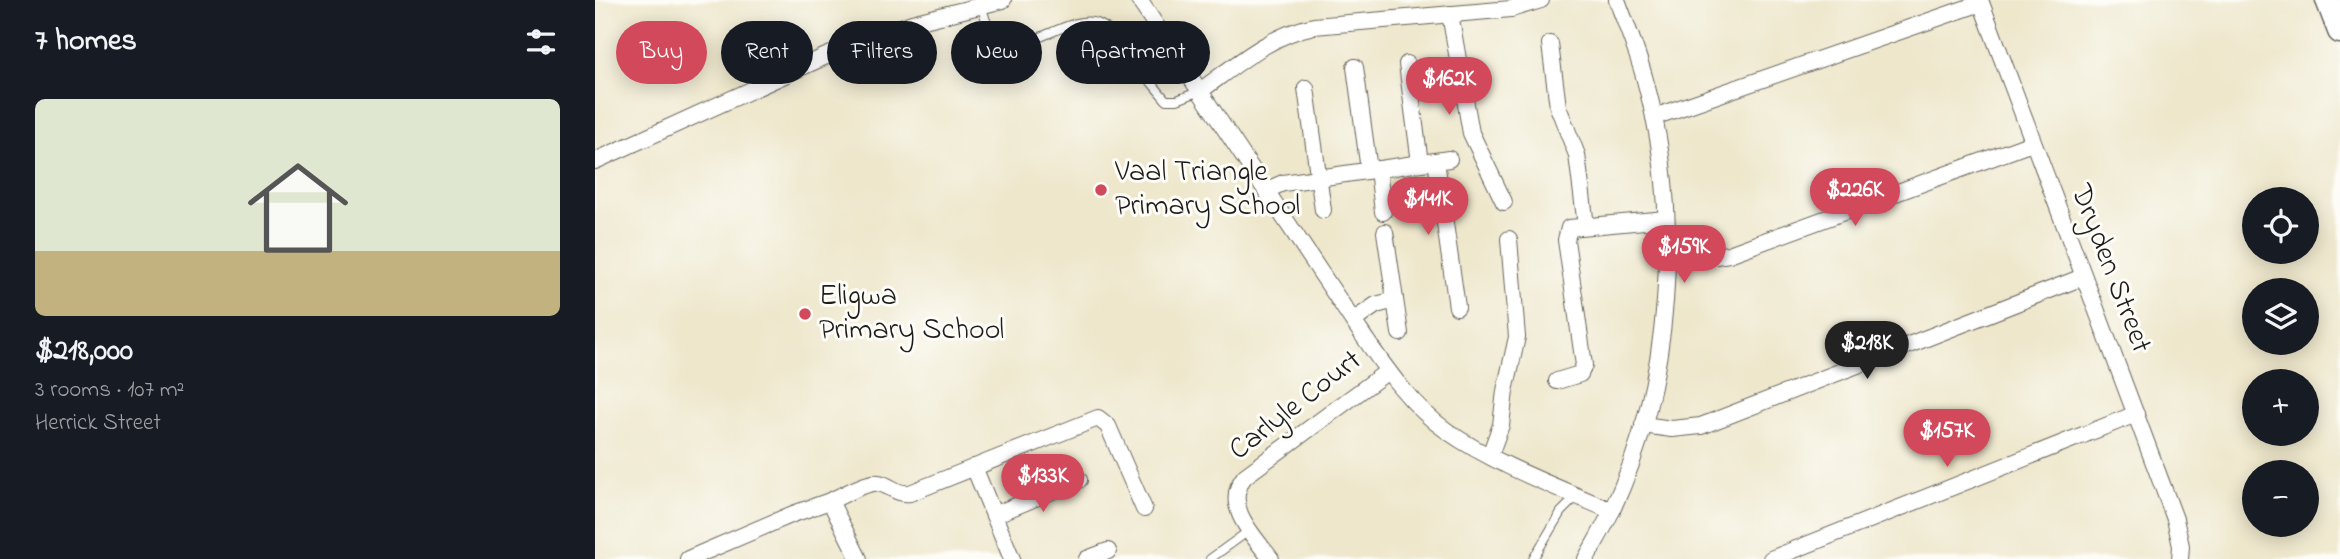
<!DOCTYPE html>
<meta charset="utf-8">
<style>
:root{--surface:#171b24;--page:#20242c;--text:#f1f3f6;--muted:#9ea1a6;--line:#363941;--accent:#d1495b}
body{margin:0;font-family:"Indie Flower",sans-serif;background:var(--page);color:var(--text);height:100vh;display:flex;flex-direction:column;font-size:26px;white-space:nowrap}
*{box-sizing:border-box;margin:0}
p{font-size:23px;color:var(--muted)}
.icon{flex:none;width:38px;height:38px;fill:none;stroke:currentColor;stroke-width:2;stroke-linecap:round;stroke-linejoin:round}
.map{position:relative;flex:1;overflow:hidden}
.drawer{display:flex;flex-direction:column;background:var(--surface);width:595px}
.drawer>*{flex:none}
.guide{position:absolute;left:21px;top:21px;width:665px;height:63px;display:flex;gap:14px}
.controls{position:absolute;left:1647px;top:187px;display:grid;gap:14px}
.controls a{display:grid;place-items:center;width:77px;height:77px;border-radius:50%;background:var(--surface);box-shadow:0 4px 18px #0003;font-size:35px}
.price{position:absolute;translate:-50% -60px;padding:0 16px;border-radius:24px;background:var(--accent);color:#fff;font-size:23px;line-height:46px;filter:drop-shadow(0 2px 4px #0008)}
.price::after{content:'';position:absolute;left:50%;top:42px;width:21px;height:16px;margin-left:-10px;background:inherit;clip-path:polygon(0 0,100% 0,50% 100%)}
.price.current{background:#222;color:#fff}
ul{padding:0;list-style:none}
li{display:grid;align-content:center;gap:14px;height:371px;padding:0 35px}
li+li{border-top:2px solid var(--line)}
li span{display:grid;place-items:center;height:217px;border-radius:10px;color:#555}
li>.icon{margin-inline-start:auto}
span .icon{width:126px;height:126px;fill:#fffc;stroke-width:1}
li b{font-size:30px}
h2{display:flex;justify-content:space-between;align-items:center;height:84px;padding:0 35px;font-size:30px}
.chip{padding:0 24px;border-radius:32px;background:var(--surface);box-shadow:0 4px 18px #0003;font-size:24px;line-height:63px}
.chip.current{background:var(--accent);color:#fff}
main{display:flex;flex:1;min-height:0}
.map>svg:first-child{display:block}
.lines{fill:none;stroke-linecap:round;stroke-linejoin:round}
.service-casing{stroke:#66635a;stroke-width:10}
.minor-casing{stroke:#66635a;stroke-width:18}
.primary-casing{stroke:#66635a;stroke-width:27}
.service{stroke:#fff;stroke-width:8}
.minor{stroke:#fff;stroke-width:16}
.primary{stroke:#fff;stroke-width:24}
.poi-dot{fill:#d1495b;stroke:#fdfcf7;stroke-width:2.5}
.labels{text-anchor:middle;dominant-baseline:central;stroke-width:6;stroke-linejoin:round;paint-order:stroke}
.poi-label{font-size:30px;fill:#1c1c1c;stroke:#fdfcf7;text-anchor:start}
.street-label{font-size:30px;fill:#1c1c1c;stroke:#fdfcf7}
</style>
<main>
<section class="drawer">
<h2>7 homes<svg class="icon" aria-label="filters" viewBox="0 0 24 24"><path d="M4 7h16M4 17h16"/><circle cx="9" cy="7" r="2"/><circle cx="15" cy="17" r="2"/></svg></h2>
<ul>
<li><span style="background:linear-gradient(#dfe7d0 70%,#c2b280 0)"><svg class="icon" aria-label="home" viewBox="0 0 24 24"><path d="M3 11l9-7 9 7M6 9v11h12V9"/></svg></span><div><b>$218,000</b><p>3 rooms · 107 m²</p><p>Herrick Street</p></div></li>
</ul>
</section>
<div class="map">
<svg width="1745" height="559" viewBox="0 0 1745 559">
<rect width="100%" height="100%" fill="#fdfcf7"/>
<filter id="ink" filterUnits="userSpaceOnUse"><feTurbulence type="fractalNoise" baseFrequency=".0143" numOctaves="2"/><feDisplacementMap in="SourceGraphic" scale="14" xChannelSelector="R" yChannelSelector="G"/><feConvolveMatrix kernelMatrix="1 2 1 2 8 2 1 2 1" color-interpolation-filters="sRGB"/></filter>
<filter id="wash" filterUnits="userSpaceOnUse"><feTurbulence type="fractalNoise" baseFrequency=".00686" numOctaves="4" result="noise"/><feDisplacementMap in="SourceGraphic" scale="28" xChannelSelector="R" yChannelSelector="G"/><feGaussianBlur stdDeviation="1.57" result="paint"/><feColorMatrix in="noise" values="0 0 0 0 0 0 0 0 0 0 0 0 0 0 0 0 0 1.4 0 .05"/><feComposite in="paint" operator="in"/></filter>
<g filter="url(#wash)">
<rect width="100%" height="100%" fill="#eee7cc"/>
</g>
<g filter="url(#ink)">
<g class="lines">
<g class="service-casing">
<g id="service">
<path d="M386,5C389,13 391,24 396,31C419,69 469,12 502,23C505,24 508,26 511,28L571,100H582L605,91"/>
<path d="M615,559L655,530"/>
<path d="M938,559L966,512L982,496"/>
</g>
</g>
<g class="minor-casing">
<g id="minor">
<path d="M544,0L758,321C785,360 812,403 852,431C899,464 964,488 1017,511"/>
<path d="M1385,0L1580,519L1586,546L1585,559"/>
<path d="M855,14L876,133L909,202"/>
<path d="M955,44L963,107L982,155L991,226"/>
<path d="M812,64L825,163"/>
<path d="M760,67L774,170"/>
<path d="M711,88L728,210"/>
<path d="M605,91C641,65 675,35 719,26L916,9L946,0"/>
<path d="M1059,117L1386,3"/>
<path d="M0,161L229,57L317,23L408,0"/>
<path d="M841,161L862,307"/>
<path d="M783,169L788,212"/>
<path d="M672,190L688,183L854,159"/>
<path d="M790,232L805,333"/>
<path d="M1073,255L1121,256L1134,254L1437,143"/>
<path d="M758,321L781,305L800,300"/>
<path d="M962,381L985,374L989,365L971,240L974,228L1071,219"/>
<path d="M1048,425L1077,429L1106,426L1488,277"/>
<path d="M895,455L906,425L910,391L922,337L914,239"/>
<path d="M379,467L417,559"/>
<path d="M235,501C246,496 273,481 283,483C296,485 301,495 315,493L503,418L513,426L549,509"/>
<path d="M399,515L484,480"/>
<path d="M93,559L198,514L235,501L264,559"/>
<path d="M492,559L513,551"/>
<path d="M676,559C659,536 626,505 650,476L793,371"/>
<path d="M991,559C999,544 1009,528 1016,512C1077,385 1088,216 1050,80C1043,53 1032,27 1022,0"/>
<path d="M1176,559L1541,414"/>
</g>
</g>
<g class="primary-casing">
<path id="primary" d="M1733,0L1745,31"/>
</g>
<use href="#service" class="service"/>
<use href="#minor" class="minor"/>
<use href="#primary" class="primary"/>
</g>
</g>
<g class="poi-dot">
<circle cx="506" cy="190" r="7"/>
<circle cx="210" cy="314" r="7"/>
</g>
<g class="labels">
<g class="poi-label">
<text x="520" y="173">Vaal Triangle<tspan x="520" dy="34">Primary School</tspan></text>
<text x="224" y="297">Eligwa<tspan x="224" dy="34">Primary School</tspan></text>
</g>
<g class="street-label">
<text transform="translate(1515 269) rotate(69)">Dryden Street</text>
<text transform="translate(701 406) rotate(-38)">Carlyle Court</text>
</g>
</g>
</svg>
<div class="controls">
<a><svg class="icon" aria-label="locate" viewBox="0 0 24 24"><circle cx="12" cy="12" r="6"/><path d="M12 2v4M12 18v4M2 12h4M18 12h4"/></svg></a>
<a><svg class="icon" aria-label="layers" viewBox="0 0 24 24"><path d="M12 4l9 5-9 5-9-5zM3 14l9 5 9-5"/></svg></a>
<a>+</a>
<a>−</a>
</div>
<b class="price" style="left:854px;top:117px">$162K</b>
<b class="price" style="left:1260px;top:228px">$226K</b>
<b class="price" style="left:833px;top:237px">$141K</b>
<b class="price" style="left:1089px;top:285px">$159K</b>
<b class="price current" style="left:1272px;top:381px">$218K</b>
<b class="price" style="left:1352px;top:469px">$157K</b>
<b class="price" style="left:448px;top:514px">$133K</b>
<div class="guide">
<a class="chip current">Buy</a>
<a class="chip">Rent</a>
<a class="chip">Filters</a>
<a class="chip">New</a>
<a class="chip">Apartment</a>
</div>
</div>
</main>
